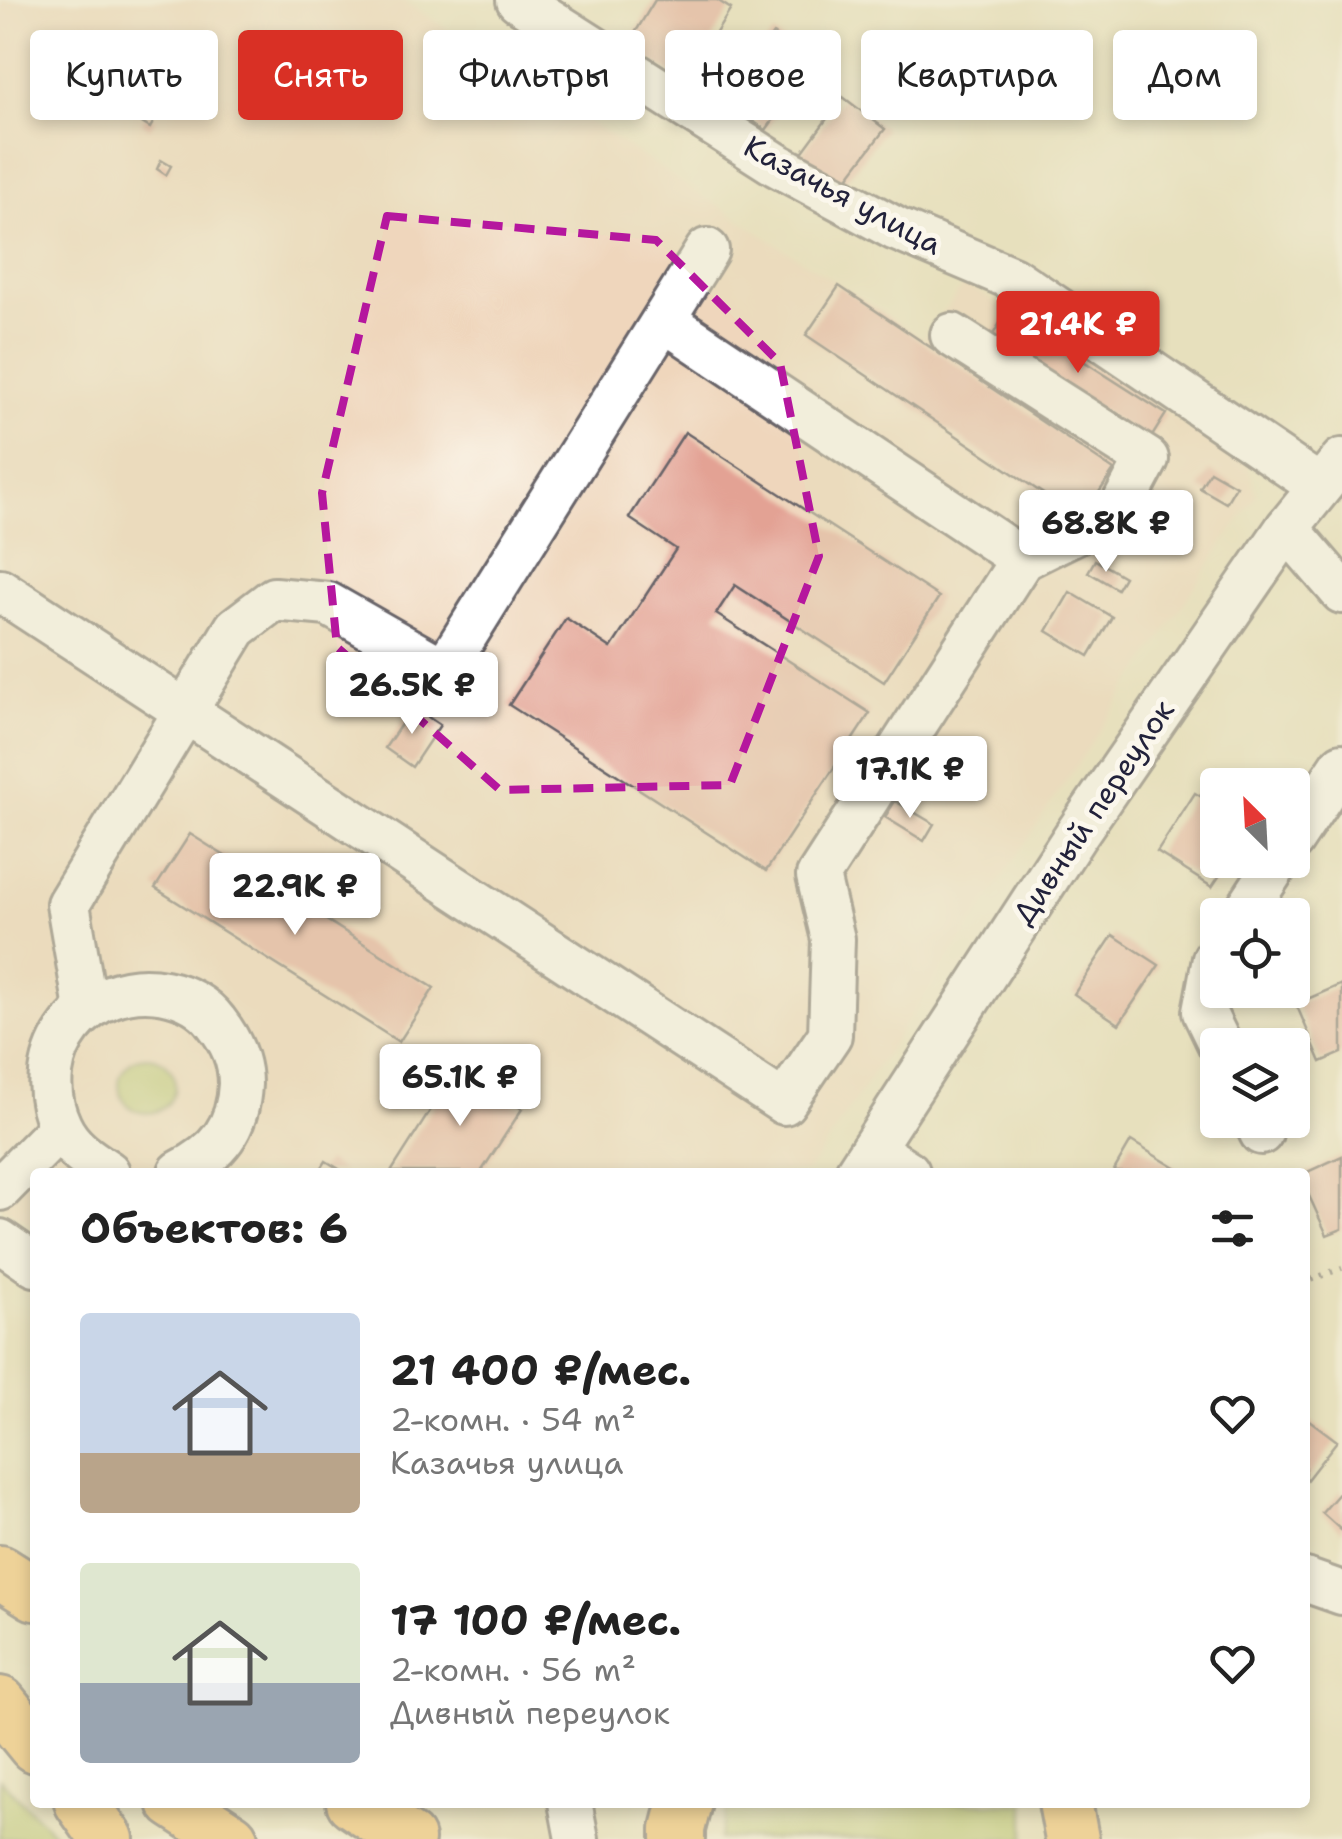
<!DOCTYPE html>
<html lang="ru">
<meta charset="utf-8">
<style>
:root{--surface:#fff;--page:#f2f2f2;--text:#222;--muted:#767676;--accent:#d93025}
body{margin:0;font-family:"Shantell Sans",sans-serif;background:var(--page);color:var(--text);height:100vh;display:flex;flex-direction:column;font-size:38px;white-space:nowrap}
*{box-sizing:border-box;margin:0}
p{font-size:32px;color:var(--muted)}
.icon{flex:none;width:55px;height:55px;fill:none;stroke:currentColor;stroke-width:2;stroke-linecap:round;stroke-linejoin:round}
.map{position:relative;flex:1;overflow:hidden}
.sheet{position:absolute;left:30px;top:1168px;width:1280px;height:640px;display:flex;flex-direction:column;background:var(--surface);border-radius:10px;box-shadow:0 5px 15px #0003}
.sheet>*{flex:none}
.guide{position:absolute;left:30px;top:30px;width:1282px;height:90px;display:flex;gap:20px}
.needle{width:65px;rotate:336deg}
.controls{position:absolute;left:1200px;top:768px;display:grid;gap:20px}
.controls a{display:grid;place-items:center;width:110px;height:110px;border-radius:10px;background:var(--surface);box-shadow:0 5px 15px #0003;font-size:50px}
.price{position:absolute;translate:-50% -85px;padding:0 22px;border-radius:10px;background:#fff;color:#222;font-size:32px;line-height:65px;filter:drop-shadow(0 2px 5px #0008)}
.price::after{content:'';position:absolute;left:50%;top:60px;width:30px;height:22px;margin-left:-15px;background:inherit;clip-path:polygon(0 0,100% 0,50% 100%)}
.price.active{background:var(--accent);color:#fff}
ul{padding:0;list-style:none}
li{display:flex;align-items:center;gap:30px;height:250px;padding:0 50px}
li span{display:grid;place-items:center;flex:none;width:280px;height:200px;border-radius:10px;color:#555}
li>.icon{margin-inline-start:auto}
span .icon{width:120px;height:120px;fill:#fffc;stroke-width:1}
li b{font-size:42px}
h2{display:flex;justify-content:space-between;align-items:center;height:120px;padding:0 50px;font-size:42px}
.chip{padding:0 35px;border-radius:10px;background:var(--surface);box-shadow:0 5px 15px #0003;font-size:35px;line-height:90px}
.chip.active{background:var(--accent);color:#fff}
.map>svg:first-child{display:block}
.built{fill:#efd6bc}
.green{fill:#b0c164;stroke:#697250;stroke-width:2.5}
.building{fill:#e3a294}
.lines{fill:none;stroke-linecap:round;stroke-linejoin:round}
.minor-casing{stroke:#676468;stroke-width:48}
.major-casing{stroke:#676468;stroke-width:58}
.path{stroke:#676468;stroke-width:6;stroke-dasharray:2.5 8;stroke-linecap:butt}
.minor{stroke:#fff;stroke-width:42}
.major{stroke:#f7c06c;stroke-width:52}
.marked{fill:none;stroke:#b5179e;stroke-width:8;stroke-dasharray:20 12;stroke-linejoin:round}
.labels{text-anchor:middle;dominant-baseline:central;stroke-width:10;stroke-linejoin:round;paint-order:stroke}
.street-label{font-size:30px;fill:#22223b;stroke:#fbf7ec}
</style>
<div class="map">
<svg width="1342" height="1839" viewBox="0 0 1342 1839">
<rect width="100%" height="100%" fill="#fbf7ec"/>
<filter id="ink" filterUnits="userSpaceOnUse"><feTurbulence type="fractalNoise" baseFrequency=".01" numOctaves="2"/><feDisplacementMap in="SourceGraphic" scale="20" xChannelSelector="R" yChannelSelector="G"/><feConvolveMatrix kernelMatrix="1 2 1 2 8 2 1 2 1" color-interpolation-filters="sRGB"/></filter>
<filter id="wash" filterUnits="userSpaceOnUse"><feTurbulence type="fractalNoise" baseFrequency=".0048" numOctaves="4" result="noise"/><feDisplacementMap in="SourceGraphic" scale="40" xChannelSelector="R" yChannelSelector="G"/><feGaussianBlur stdDeviation="2.25" result="paint"/><feColorMatrix in="noise" values="0 0 0 0 0 0 0 0 0 0 0 0 0 0 0 0 0 1.4 0 .05"/><feComposite in="paint" operator="in"/></filter>
<g filter="url(#wash)">
<rect width="100%" height="100%" fill="#e7e0bd"/>
<path class="built" d="M0,0H402L923,339L965,283L1248,465L1256,495L807,1172H35V1228L0,1205Z"/>
<g class="green">
<circle cx="147" cy="1085" r="28"/>
<path d="M0,1779L59,1839H0Z"/>
<path d="M730,1803H1025V1839H719Z"/>
</g>
<g id="blocks">
<g class="building">
<path d="M655,0H717L731,9L685,82L627,46Z"/>
<path d="M773,34L814,63L766,130L725,102Z"/>
<path d="M843,97L885,129L842,185L801,154Z"/>
<path d="M146,115L155,119L150,128L142,123Z"/>
<path d="M161,160L171,166L166,175L157,169Z"/>
<path d="M839,286L1114,470L1081,519L806,335Z"/>
<path d="M1007,312L1166,414L1149,441L990,339Z"/>
<path d="M685,432L939,597L884,682L735,585L716,614L870,713L766,871L509,705L566,618L611,648L676,549L629,518Z"/>
<path d="M1210,471L1236,486L1226,503L1200,488Z"/>
<path d="M1095,560L1124,577L1117,589L1088,572Z"/>
<path d="M1070,592L1112,617L1089,656L1047,631Z"/>
<path d="M413,707L440,725L412,767L385,748Z"/>
<path d="M1195,793L1218,807V860H1230L1212,887L1157,852Z"/>
<path d="M895,801L934,824L924,841L885,817Z"/>
<path d="M190,834L434,988L399,1042L155,888Z"/>
<path d="M1113,935L1159,965L1119,1024L1074,994Z"/>
<path d="M1342,984V1053L1321,1062L1296,1004Z"/>
<path d="M458,1067L522,1109L481,1172H391Z"/>
<path d="M1131,1141L1177,1169L1175,1172H1113Z"/>
<path d="M1342,1156V1229L1327,1235L1305,1187V1173Z"/>
<path d="M326,1161L344,1172H319Z"/>
<path d="M1305,1417L1337,1441L1305,1482Z"/>
<path d="M1342,1490V1531L1322,1513Z"/>
</g>
</g>
</g>
<g filter="url(#ink)">
<use href="#blocks" fill-opacity="0" stroke="#676468" stroke-width="2.5"/>
<g class="lines">
<g class="minor-casing">
<g id="minor">
<path d="M518,0L777,165L896,229L1012,278L1319,486"/>
<path d="M664,320L1022,559"/>
<path d="M1287,528L1342,592"/>
<path d="M0,590L784,1103L830,1035L833,939L818,876L1022,559L1120,510L1147,459L952,335"/>
<path d="M1292,840L1342,765"/>
<path d="M1243,915L1279,860"/>
<path d="M1218,953L1214,959L1204,1012L1220,1045"/>
<path d="M86,1009L68,904L236,628L274,599L328,604L444,670L707,250"/>
<path d="M1255,1120L1261,1133"/>
<path d="M872,1149L908,1172"/>
<path d="M108,1172C89,1160 70,1148 60,1126C26,1054 87,977 165,992C185,996 204,1006 216,1022C231,1041 240,1060 240,1084C238,1128 218,1153 180,1172"/>
<path d="M857,1172L1075,836L1287,528L1342,460"/>
<path d="M0,1189L60,1128"/>
<path d="M0,1241L35,1265"/>
<path d="M1305,1580L1342,1593"/>
<path d="M570,1802L577,1839"/>
</g>
</g>
<g class="major-casing">
<g id="major">
<path d="M0,1572L35,1594"/>
<path d="M0,1703L35,1746"/>
<path d="M81,1802L107,1839"/>
<path d="M174,1802L231,1839"/>
<path d="M353,1802L408,1839"/>
<path d="M1065,1802L1072,1839"/>
<path d="M678,1839V1829L685,1802"/>
</g>
</g>
<path class="path" d="M1305,1288L1310,1280L1342,1268"/>
<use href="#minor" class="minor"/>
<use href="#major" class="major"/>
</g>
</g>
<path d="M0 0H1342V1839H0ZM387,216L656,240L780,363L819,556L730,785L500,790L337,647L322,493Z" fill="#e7e0bd" fill-opacity=".55" fill-rule="evenodd"/>
<path class="marked" d="M387,216L656,240L780,363L819,556L730,785L500,790L337,647L322,493Z"/>
<g class="labels">
<g class="street-label">
<text transform="translate(843 195) rotate(28)">Казачья улица</text>
<text transform="translate(1093 812) rotate(-56)">Дивный переулок</text>
</g>
</g>
</svg>
<div class="controls">
<a><svg class="needle" viewBox="-14 -14 28 28"><path d="M0-13l5 13h-10z" fill="#e53935"/><path d="M0 13l5-13h-10z" fill="#767676"/></svg></a>
<a><svg class="icon" aria-label="locate" viewBox="0 0 24 24"><circle cx="12" cy="12" r="6"/><path d="M12 2v4M12 18v4M2 12h4M18 12h4"/></svg></a>
<a><svg class="icon" aria-label="layers" viewBox="0 0 24 24"><path d="M12 4l9 5-9 5-9-5zM3 14l9 5 9-5"/></svg></a>
</div>
<b class="price active" style="left:1078px;top:376px">21.4K ₽</b>
<b class="price" style="left:1106px;top:575px">68.8K ₽</b>
<b class="price" style="left:412px;top:737px">26.5K ₽</b>
<b class="price" style="left:910px;top:821px">17.1K ₽</b>
<b class="price" style="left:295px;top:938px">22.9K ₽</b>
<b class="price" style="left:460px;top:1129px">65.1K ₽</b>
<div class="guide">
<a class="chip">Купить</a>
<a class="chip active">Снять</a>
<a class="chip">Фильтры</a>
<a class="chip">Новое</a>
<a class="chip">Квартира</a>
<a class="chip">Дом</a>
</div>
<section class="sheet">
<h2>Объектов: 6<svg class="icon" aria-label="filters" viewBox="0 0 24 24"><path d="M4 7h16M4 17h16"/><circle cx="9" cy="7" r="2"/><circle cx="15" cy="17" r="2"/></svg></h2>
<ul>
<li><span style="background:linear-gradient(#c9d6e8 70%,#b9a48a 0)"><svg class="icon" aria-label="home" viewBox="0 0 24 24"><path d="M3 11l9-7 9 7M6 9v11h12V9"/></svg></span><div><b>21 400 ₽/мес.</b><p>2-комн. · 54 m²</p><p>Казачья улица</p></div><svg class="icon" aria-label="heart" viewBox="0 0 24 24"><path d="M12 20l-8-8c-3-5 5-10 8-4 3-6 11-1 8 4z"/></svg></li>
<li><span style="background:linear-gradient(#dfe7d0 60%,#9aa5b1 0)"><svg class="icon" aria-label="home" viewBox="0 0 24 24"><path d="M3 11l9-7 9 7M6 9v11h12V9"/></svg></span><div><b>17 100 ₽/мес.</b><p>2-комн. · 56 m²</p><p>Дивный переулок</p></div><svg class="icon" aria-label="heart" viewBox="0 0 24 24"><path d="M12 20l-8-8c-3-5 5-10 8-4 3-6 11-1 8 4z"/></svg></li>
</ul>
</section>
</div>
